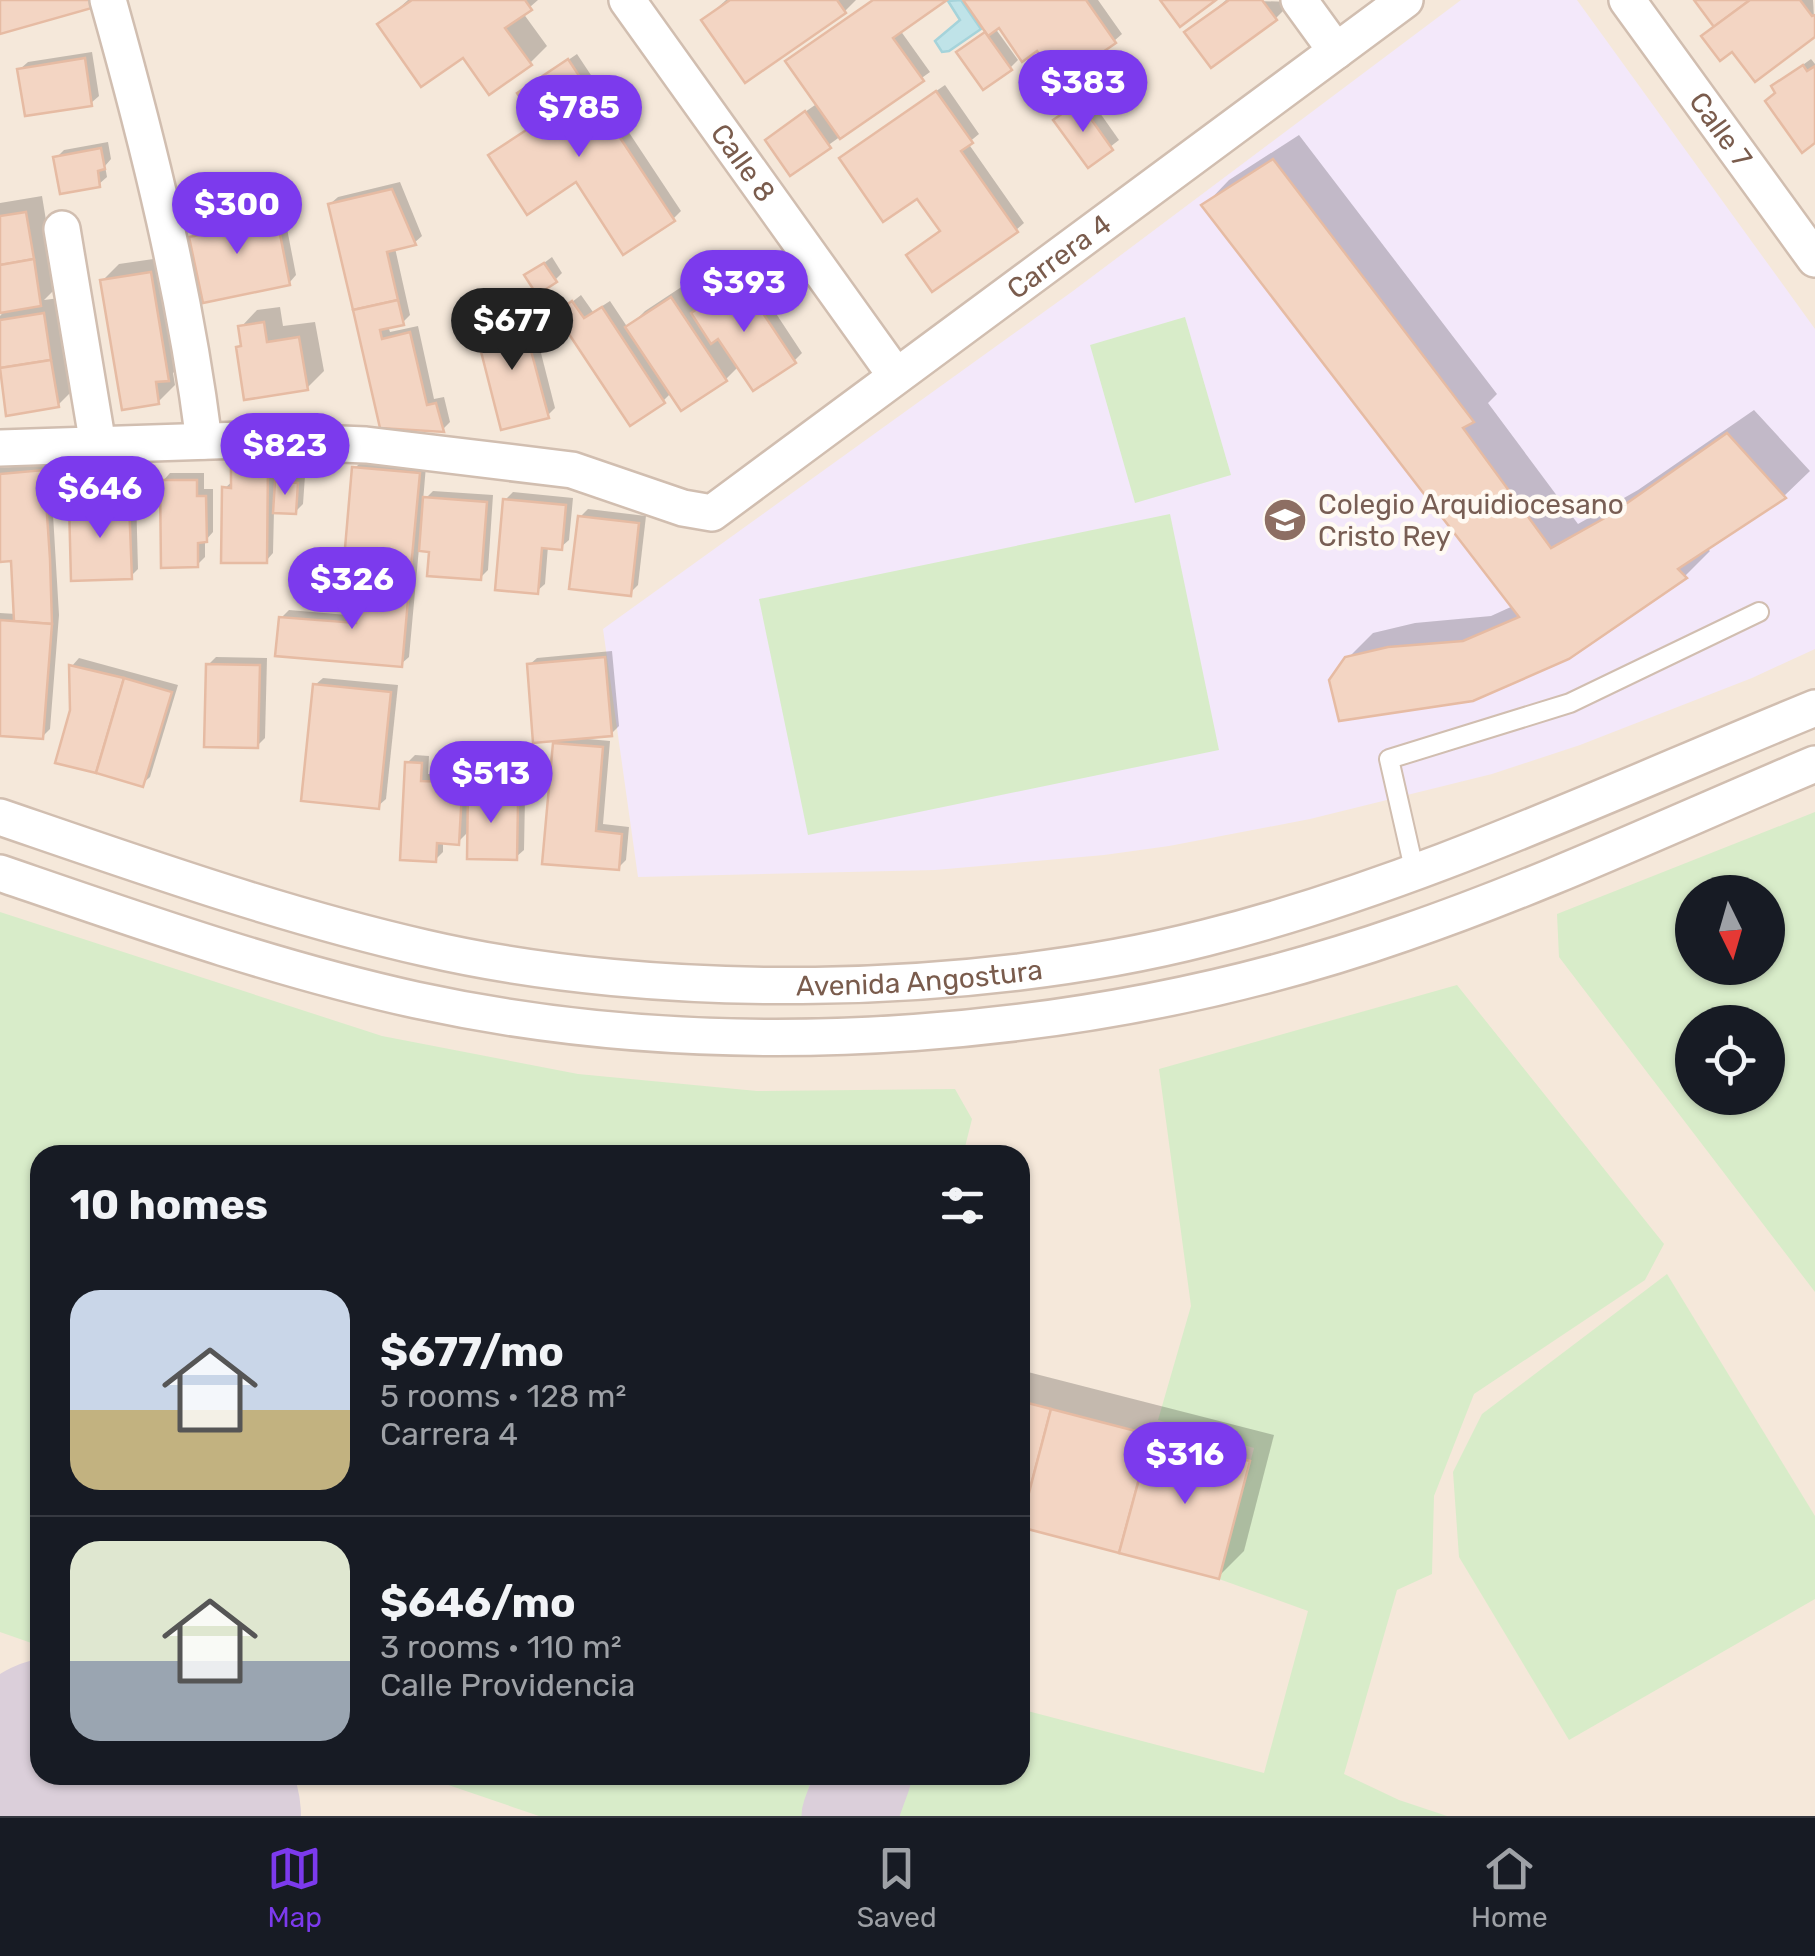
<!DOCTYPE html>
<meta charset="utf-8">
<style>
:root{--surface:#171b24;--page:#20242c;--text:#f1f3f6;--muted:#9ea1a6;--line:#363941;--accent:#7c3aed}
body{margin:0;font-family:Rubik,sans-serif;background:var(--page);color:var(--text);height:100vh;display:flex;flex-direction:column;font-size:38px;white-space:nowrap}
*{box-sizing:border-box;margin:0}
p{font-size:32px;color:var(--muted)}
.icon{flex:none;width:55px;height:55px;fill:none;stroke:currentColor;stroke-width:2;stroke-linecap:round;stroke-linejoin:round}
.map{position:relative;flex:1;overflow:hidden}
.panel{position:absolute;left:30px;top:1145px;width:1000px;height:640px;display:flex;flex-direction:column;background:var(--surface);border-radius:30px;box-shadow:0 2px 8px #0004}
.panel>*{flex:none}
.needle{width:65px;rotate:175deg}
.tools{position:absolute;left:1675px;top:875px;display:grid;gap:20px}
.tools a{display:grid;place-items:center;width:110px;height:110px;border-radius:50%;background:var(--surface);box-shadow:0 2px 8px #0004;font-size:50px}
.price{position:absolute;translate:-50% -85px;padding:0 22px;border-radius:35px;background:var(--accent);color:#fff;font-size:32px;line-height:65px;filter:drop-shadow(0 2px 5px #0008)}
.price::after{content:'';position:absolute;left:50%;top:60px;width:30px;height:22px;margin-left:-15px;background:inherit;clip-path:polygon(0 0,100% 0,50% 100%)}
.price.active{background:#222;color:#fff}
ul{padding:0;list-style:none}
li{display:flex;align-items:center;gap:30px;height:250px;padding:0 40px}
li+li{border-top:2px solid var(--line)}
li span{display:grid;place-items:center;flex:none;width:280px;height:200px;border-radius:30px;color:#555}
li>.icon{margin-inline-start:auto}
span .icon{width:120px;height:120px;fill:#fffc;stroke-width:1}
li b{font-size:42px}
h2{display:flex;justify-content:space-between;align-items:center;height:120px;padding:0 40px;font-size:42px}
.dock{display:flex;justify-content:space-around;align-items:center;height:140px;border-top:2px solid var(--line);background:var(--surface);font-size:28px;color:var(--muted)}
.dock a{display:grid;justify-items:center;gap:5px}
.dock .active{color:var(--accent)}
.map>svg:first-child{display:block}
.residential{fill:#f5e8da;fill-rule:evenodd}
.education{fill:#f3e8fa}
.green{fill:#d8ecc9;fill-rule:evenodd}
.water{fill:#bfe3e8;stroke:#a5d3da;stroke-width:2.5}
.shadow{fill:#0003}
.lines{fill:none;stroke-linecap:round;stroke-linejoin:round}
.taxiway{stroke:#dbcfda;stroke-width:95}
.runway{stroke:#dbcfda;stroke-width:238}
.building{fill:#f3d5c3;stroke:#e6bba3;stroke-width:2.5}
.lane-casing{stroke:#d1beb0;stroke-width:22}
.street-casing{stroke:#d1beb0;stroke-width:40}
.lane{stroke:#fff;stroke-width:18}
.street{stroke:#fff;stroke-width:35}
.labels{text-anchor:middle;dominant-baseline:central;stroke-width:9;stroke-linejoin:round;paint-order:stroke}
.street-label{font-size:28px;fill:#7a5c4d;stroke:#fffaf3}
.education-label{font-size:28px;fill:#785e54;stroke:#fffaf3;text-anchor:start}
</style>
<div class="map">
<svg width="1815" height="1816" viewBox="0 0 1815 1816">
<rect width="100%" height="100%" fill="#fdf6ec"/>
<path class="residential" d="M0,0H1815V1816H0ZM1692,892H1768V968H1692ZM1692,1022H1768V1098H1692ZM40,1155H1020V1775H40Z"/>
<path class="education" d="M1461,0H1577L1815,329V649L1752,678L1580,745L1492,774L1310,819L1169,846L1104,855L935,870L638,877L603,629L1073,291Z"/>
<g class="green">
<path d="M1185,317L1231,475L1135,503L1090,345Z"/>
<path d="M1170,514L1219,750L808,835L759,599Z"/>
<path d="M1815,812V1292L1559,957L1557,914ZM1692,892H1768V968H1692ZM1692,1022H1768V1098H1692Z"/>
<path d="M0,912L382,1036L578,1074L757,1091L955,1089L972,1119L963,1155H40V1646L0,1632Z"/>
<path d="M1457,985L1664,1244L1645,1280L1474,1394L1434,1496L1432,1574L1397,1590L1344,1774L1399,1800L1447,1816H893L906,1775H1020V1709L1264,1773L1308,1611L1219,1579L1254,1448L1158,1420L1191,1306L1159,1069Z"/>
<path d="M1667,1274L1815,1516V1599L1569,1740L1459,1557L1453,1472L1482,1414Z"/>
<path d="M419,1775H812L802,1816H539Z"/>
</g>
<path class="water" d="M961,0L981,29L949,51L942,52L935,41L960,20L948,1Z"/>
<g class="shadow">
<path d="M408,0H538L523,13L547,46L530,63L464,55L380,25Z"/>
<path d="M726,0H856L845,11L704,20Z"/>
<path d="M874,0H943L900,30L930,72L791,172L776,132L818,103Z"/>
<path d="M966,0H1098L1122,34L1114,41L1038,48L999,25L995,28L1018,60L1010,68L967,45L987,31Z"/>
<path d="M1226,0L1292,2L1276,18L1212,65L1188,33Z"/>
<path d="M1697,0H1813L1815,34L1716,26Z"/>
<path d="M92,52L99,96L91,103L20,69L28,62Z"/>
<path d="M577,54L681,211L673,219L576,179L491,155L539,122L520,93Z"/>
<path d="M1811,59L1815,64V140L1774,86Z"/>
<path d="M945,85L979,134L968,143L1024,223L1016,230H942L918,195L849,151Z"/>
<path d="M1088,96L1119,140L1088,164L1056,120Z"/>
<path d="M1299,135L1497,394L1488,403L1578,524L1638,490L1754,410L1810,471L1784,496L1707,548L1710,551L1685,576L1568,657L1347,659L1373,633L1415,623L1491,616L1513,606L1204,206L1229,180Z"/>
<path d="M108,142L111,159L105,166L107,177L99,184L56,158L64,150Z"/>
<path d="M400,182L422,236L414,243L395,248L410,315L403,322L388,326L390,332L418,326L434,399L444,397L450,422L443,429L382,426L330,204L338,197Z"/>
<path d="M42,196L57,287L44,300L60,298L75,388L58,405L0,361V316L6,309L0,310V203Z"/>
<path d="M241,202L245,221L284,213L296,275L289,283L192,238L200,229L198,217L206,209Z"/>
<path d="M167,257L184,362L173,373L175,385L158,402L102,281L119,264Z"/>
<path d="M552,257L562,273L555,280L528,275Z"/>
<path d="M750,274L802,353L794,361L739,366L725,380L672,392L663,401L558,313L581,295L593,312L610,301L628,328L645,311L689,282L703,304Z"/>
<path d="M280,307L283,326L315,322L324,371L307,388L238,348L243,343L241,327L257,310Z"/>
<path d="M530,310L555,408L547,416L478,329L486,321Z"/>
<path d="M241,456H275V485L285,474L305,476L303,504L295,512L274,510L273,553L266,561L225,488L234,480V464Z"/>
<path d="M363,460L426,466L423,501L433,491L493,495L488,570L480,578L432,549L419,548L409,657L401,664L281,618L289,610L359,616L363,582L355,468Z"/>
<path d="M50,464L59,615L50,729L42,737L0,734V613L16,614L13,559L0,560V468Z"/>
<path d="M170,473H204V489H213V532L205,541V557L197,565L163,481Z"/>
<path d="M513,492L573,498L569,540L561,547L548,546L545,584L537,591L505,500Z"/>
<path d="M136,495L138,569L130,577L72,504L79,496Z"/>
<path d="M588,509L646,516L638,585L630,593L580,517Z"/>
<path d="M612,651L619,726L611,734L588,736V739L610,741L603,824L629,827L626,860L618,868L545,862L555,744L561,738L529,665L537,658Z"/>
<path d="M216,657L267,658L265,738L257,746L208,665Z"/>
<path d="M79,658L178,685L150,777L142,784L72,710V666Z"/>
<path d="M323,678L398,685L386,799L378,806L315,685Z"/>
<path d="M415,755L429,756L428,774L452,775L460,765L470,766L469,790L478,780L506,781L505,797H525L524,850L516,857L470,830L458,842L443,841V852L435,860L407,763Z"/>
<path d="M1020,1370L1274,1435L1244,1551L1218,1577L1020,1525Z"/>
</g>
<g class="lines">
<path class="taxiway" d="M849,1816L864,1775"/>
<path class="runway" d="M63,1775L182,1816"/>
</g>
<g class="building">
<path d="M0,0H90L92,8L0,34Z"/>
<path d="M412,0H525L532,10L505,28L532,65L489,95L463,58L421,87L377,24Z"/>
<path d="M730,0H837L846,13L745,83L701,20Z"/>
<path d="M873,0H947L893,38L924,81L840,139L785,61Z"/>
<path d="M963,0H1086L1116,43L1059,82L1037,51L1022,62L999,28L988,36Z"/>
<path d="M1160,0H1216L1180,27Z"/>
<path d="M1229,0H1262L1277,20L1211,68L1184,32Z"/>
<path d="M1694,0H1750L1714,27Z"/>
<path d="M1750,0H1800L1812,16L1815,15V37L1755,82L1732,52L1720,61L1701,36Z"/>
<path d="M985,32L1012,70L983,90L956,52Z"/>
<path d="M85,58L92,106L25,116L17,69Z"/>
<path d="M568,59L675,221L623,255L576,182L527,215L488,155L537,123L517,93Z"/>
<path d="M1803,65L1807,71L1815,66V143L1802,153L1765,101L1775,93L1771,86Z"/>
<path d="M936,91L973,143L961,151L1018,232L932,292L906,255L940,231L917,199L883,222L839,158Z"/>
<path d="M1079,102L1113,150L1088,168L1053,120Z"/>
<path d="M805,111L831,148L790,176L765,140Z"/>
<path d="M101,148L105,169L98,171L100,187L60,194L53,157Z"/>
<path d="M1273,159L1474,422L1463,428L1551,548L1610,515L1727,433L1786,498L1678,569L1687,578L1569,659L1473,701L1339,721L1329,680L1345,657L1388,647L1463,641L1519,617L1201,205Z"/>
<path d="M392,189L416,245L387,252L398,300L353,310L328,204Z"/>
<path d="M233,208L237,227L277,219L290,285L203,303L189,237L199,235L195,216Z"/>
<path d="M26,212L34,259L0,265V216Z"/>
<path d="M34,259L41,306L0,313V265Z"/>
<path d="M544,263L557,282L537,295L524,275Z"/>
<path d="M151,272L169,381L156,382L159,404L122,410L100,280Z"/>
<path d="M741,280L796,363L753,391L718,339L711,344L691,313Z"/>
<path d="M671,297L727,381L681,411L625,327Z"/>
<path d="M398,300L404,325L380,330L382,339L410,332L427,405L436,403L444,432L380,428L353,310Z"/>
<path d="M572,301L584,318L602,307L665,403L630,426L555,313Z"/>
<path d="M44,313L51,360L0,368V320Z"/>
<path d="M522,317L549,418L501,430L475,328Z"/>
<path d="M264,322L267,342L299,337L308,390L244,400L236,347L241,346L238,326Z"/>
<path d="M51,360L59,407L6,416L0,368Z"/>
<path d="M231,463H268L267,563H221L222,487L231,488Z"/>
<path d="M352,467L420,473L409,589L342,583Z"/>
<path d="M44,470L50,559L52,624L14,621L11,561L0,562V474Z"/>
<path d="M160,480H197V496H206L207,542L198,543V567L161,568Z"/>
<path d="M275,481L298,483L296,514L273,513Z"/>
<path d="M423,497L487,502L481,580L427,576L429,552L419,551Z"/>
<path d="M503,499L566,505L562,550L542,548L538,594L495,590Z"/>
<path d="M129,501L132,579L71,581L69,503Z"/>
<path d="M578,516L639,523L631,596L569,589Z"/>
<path d="M360,584L409,589L402,667L275,656L279,617L356,623Z"/>
<path d="M0,620L52,624L43,739L0,736Z"/>
<path d="M605,657L612,736L533,743L527,664Z"/>
<path d="M206,664L260,665L258,748L204,747Z"/>
<path d="M69,665L124,678L96,773L55,763L70,710Z"/>
<path d="M124,678L172,692L143,787L96,773Z"/>
<path d="M313,684L391,692L379,809L301,801Z"/>
<path d="M553,743L603,747L596,831L622,834L619,870L542,864Z"/>
<path d="M405,762L422,763L421,781L450,782V772L463,773L459,845L437,843L436,862L400,860Z"/>
<path d="M468,787H499V804H518L517,860L467,859Z"/>
<path d="M1020,1401L1051,1409L1020,1527Z"/>
<path d="M1051,1409L1151,1435L1119,1553L1020,1527Z"/>
<path d="M1151,1435L1250,1461L1219,1579L1119,1553Z"/>
</g>
<g class="lines">
<g class="lane-casing">
<path id="lane" d="M1415,873L1389,759L1570,703L1759,612"/>
</g>
<g class="street-casing">
<g id="street">
<path d="M108,0C149,146 185,291 204,441"/>
<path id="s1" d="M627,0L896,376"/>
<path d="M1299,0L1336,51"/>
<path id="s2" d="M1627,0L1815,259"/>
<path d="M62,229L98,445"/>
<path id="s3" d="M0,448L243,440L366,445L572,470L683,508L712,513L1405,0"/>
<path id="s4" d="M0,817C140,865 281,915 425,948C658,1002 973,997 1205,938C1416,885 1614,790 1815,708"/>
<path d="M0,873C137,920 275,969 416,1000C734,1069 1098,1040 1404,933C1544,885 1679,821 1815,764"/>
</g>
</g>
<use href="#lane" class="lane"/>
<use href="#street" class="street"/>
</g>
<defs>
<g id="school-disc" transform="scale(2.25)"><circle r="9.5" fill="#8d6e63" stroke="#fffaf3"/><path d="M0-5L7-2L0 1L-7-2ZM-4 1L0 2.5L4 1V4Q0 6-4 4Z" fill="#fff"/></g>
</defs>
<g fill-rule="evenodd">
<use href="#school-disc" x="1285" y="520"/>
</g>
<g class="labels">
<g class="street-label">
<text stroke="none"><textPath href="#s2" startOffset="160">Calle 7</textPath></text>
<text stroke="none"><textPath href="#s1" startOffset="200">Calle 8</textPath></text>
<text stroke="none"><textPath href="#s3" startOffset="1152">Carrera 4</textPath></text>
<text stroke="none"><textPath href="#s4" startOffset="942">Avenida Angostura</textPath></text>
</g>
<g class="education-label">
<text x="1318" y="504">Colegio Arquidiocesano<tspan x="1318" dy="32">Cristo Rey</tspan></text>
</g>
</g>
</svg>
<div class="tools">
<a><svg class="needle" viewBox="-14 -14 28 28"><path d="M0-13l5 13h-10z" fill="#e53935"/><path d="M0 13l5-13h-10z" fill="#9ea1a6"/></svg></a>
<a><svg class="icon" aria-label="locate" viewBox="0 0 24 24"><circle cx="12" cy="12" r="6"/><path d="M12 2v4M12 18v4M2 12h4M18 12h4"/></svg></a>
</div>
<b class="price" style="left:1083px;top:135px">$383</b>
<b class="price" style="left:579px;top:160px">$785</b>
<b class="price" style="left:237px;top:257px">$300</b>
<b class="price" style="left:744px;top:335px">$393</b>
<b class="price active" style="left:512px;top:373px">$677</b>
<b class="price" style="left:285px;top:498px">$823</b>
<b class="price" style="left:100px;top:541px">$646</b>
<b class="price" style="left:352px;top:632px">$326</b>
<b class="price" style="left:491px;top:826px">$513</b>
<b class="price" style="left:1185px;top:1507px">$316</b>
<section class="panel">
<h2>10 homes<svg class="icon" aria-label="filters" viewBox="0 0 24 24"><path d="M4 7h16M4 17h16"/><circle cx="9" cy="7" r="2"/><circle cx="15" cy="17" r="2"/></svg></h2>
<ul>
<li><span style="background:linear-gradient(#c9d6e8 60%,#c2b280 0)"><svg class="icon" aria-label="home" viewBox="0 0 24 24"><path d="M3 11l9-7 9 7M6 9v11h12V9"/></svg></span><div><b>$677/mo</b><p>5 rooms · 128 m²</p><p>Carrera 4</p></div></li>
<li><span style="background:linear-gradient(#dfe7d0 60%,#9aa5b1 0)"><svg class="icon" aria-label="home" viewBox="0 0 24 24"><path d="M3 11l9-7 9 7M6 9v11h12V9"/></svg></span><div><b>$646/mo</b><p>3 rooms · 110 m²</p><p>Calle Providencia</p></div></li>
</ul>
</section>
</div>
<nav class="dock">
<a class="active"><svg class="icon" aria-label="map" viewBox="0 0 24 24"><path d="M3 6l6-2 6 2 6-2v14l-6 2-6-2-6 2zM9 4v14M15 6v14"/></svg>Map</a>
<a><svg class="icon" aria-label="saved" viewBox="0 0 24 24"><path d="M7 4h10v16l-5-4-5 4z"/></svg>Saved</a>
<a><svg class="icon" aria-label="home" viewBox="0 0 24 24"><path d="M3 11l9-7 9 7M6 9v11h12V9"/></svg>Home</a>
</nav>
